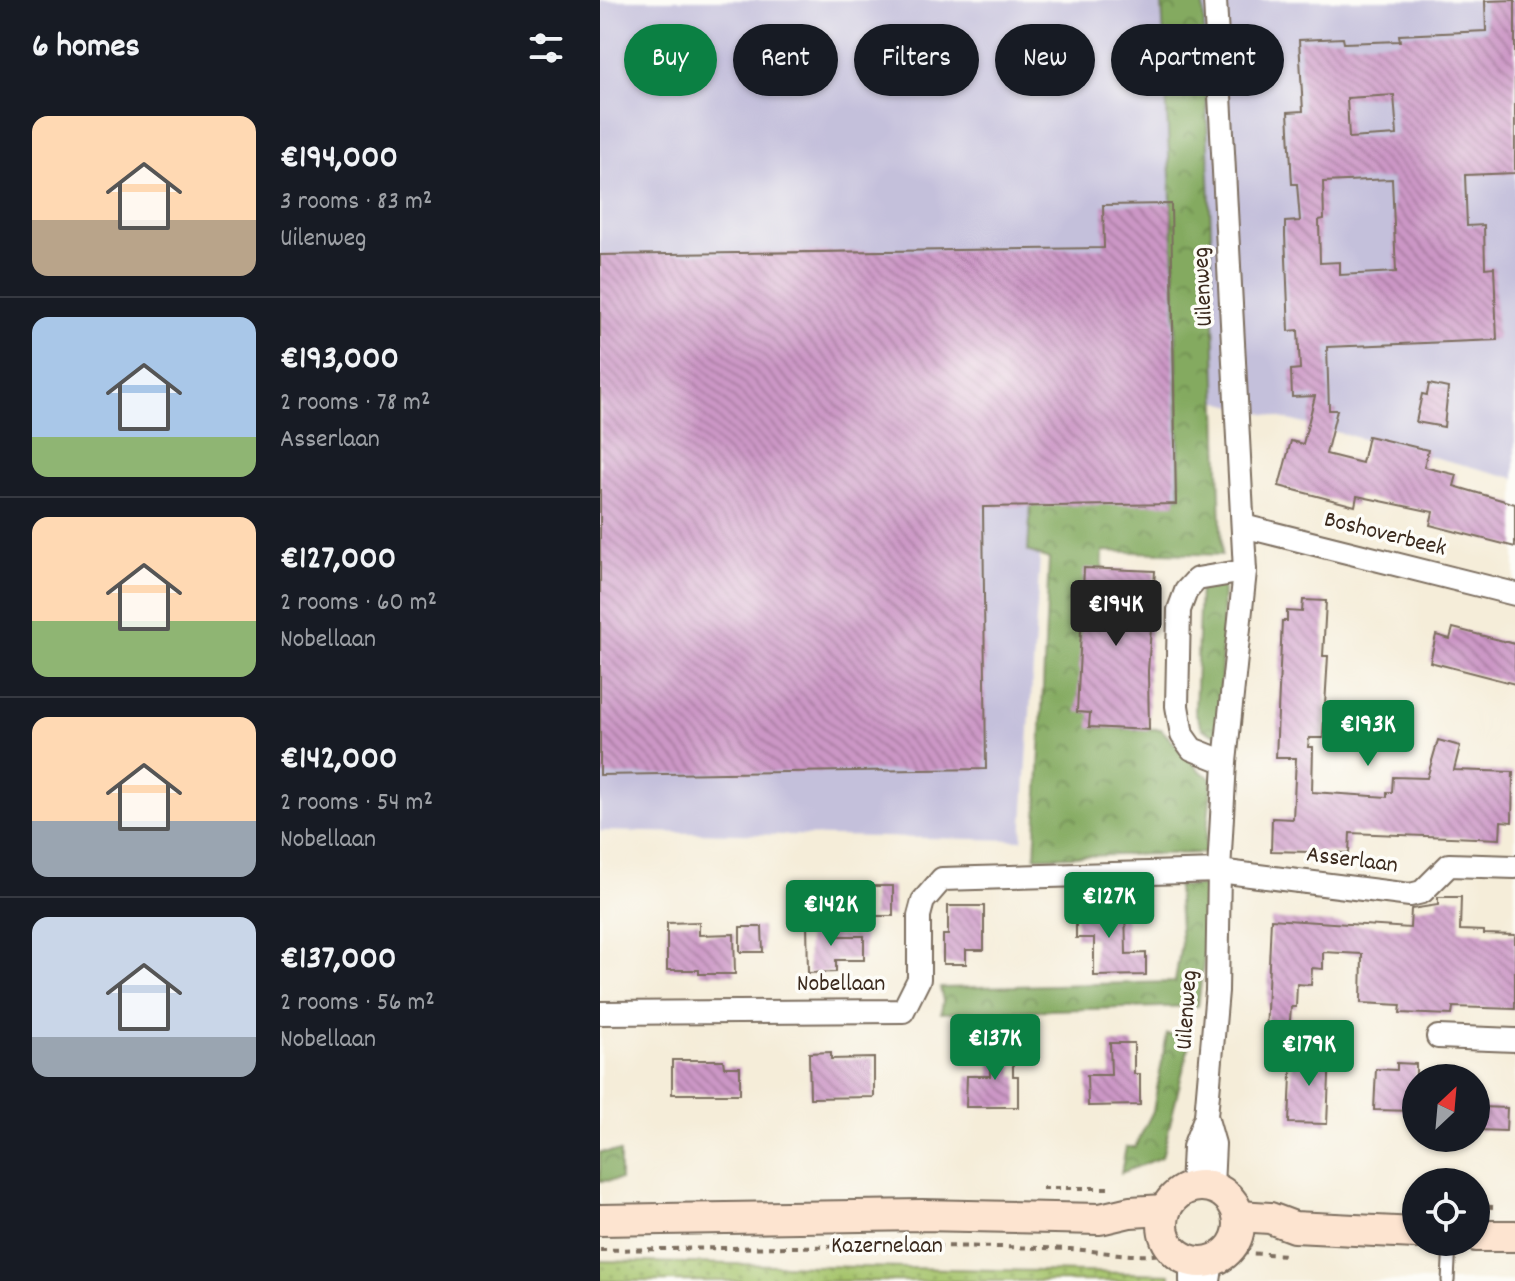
<!DOCTYPE html>
<meta charset="utf-8">
<style>
:root{--surface:#171b24;--page:#20242c;--text:#f1f3f6;--muted:#9ea1a6;--line:#363941;--accent:#0b8043}
body{margin:0;font-family:Dekko,sans-serif;background:var(--page);color:var(--text);height:100vh;display:flex;flex-direction:column;font-size:30px;white-space:nowrap}
*{box-sizing:border-box;margin:0}
p{font-size:26px;color:var(--muted)}
.icon{flex:none;width:44px;height:44px;fill:none;stroke:currentColor;stroke-width:2;stroke-linecap:round;stroke-linejoin:round}
.map{position:relative;flex:1;overflow:hidden}
.details{display:flex;flex-direction:column;background:var(--surface);width:600px}
.details>*{flex:none}
.top-card{position:absolute;left:24px;top:24px;width:760px;height:72px;display:flex;gap:16px}
.needle{width:52px;rotate:26deg}
.fabs{position:absolute;left:802px;top:1064px;display:grid;gap:16px}
.fabs a{display:grid;place-items:center;width:88px;height:88px;border-radius:50%;background:var(--surface);box-shadow:0 2px 6px #0004;font-size:40px}
.price{position:absolute;translate:-50% -68px;padding:0 18px;border-radius:8px;background:var(--accent);color:#fff;font-size:26px;line-height:52px;filter:drop-shadow(0 2px 4px #0008)}
.price::after{content:'';position:absolute;left:50%;top:48px;width:24px;height:18px;margin-left:-12px;background:inherit;clip-path:polygon(0 0,100% 0,50% 100%)}
.price.on{background:#222;color:#fff}
ul{padding:0;list-style:none}
li{display:flex;align-items:center;gap:24px;height:200px;padding:0 32px}
li+li{border-top:2px solid var(--line)}
li span{display:grid;place-items:center;flex:none;width:224px;height:160px;border-radius:16px;color:#555}
li>.icon{margin-inline-start:auto}
span .icon{width:96px;height:96px;fill:#fffc;stroke-width:1}
li b{font-size:34px}
h2{display:flex;justify-content:space-between;align-items:center;height:96px;padding:0 32px;font-size:34px}
.tag{padding:0 28px;border-radius:36px;background:var(--surface);box-shadow:0 2px 6px #0004;font-size:28px;line-height:72px}
.tag.on{background:var(--accent);color:#fff}
main{display:flex;flex:1;min-height:0}
.map>svg:first-child{display:block}
.industrial{fill:#c4c0db}
.grass{fill:url(#grass-dots);stroke:#707745;stroke-width:2}
.forest{fill:url(#forest-crowns);stroke:#606a3f;stroke-width:2}
.building{fill:url(#building-back-hatch);fill-rule:evenodd}
.lines{fill:none;stroke-linecap:round;stroke-linejoin:round}
.lane-casing{stroke:#7c6e5f;stroke-width:15}
.street-casing{stroke:#7c6e5f;stroke-width:26}
.secondary-casing{stroke:#7c6e5f;stroke-width:34}
.path{stroke:#7c6e5f;stroke-width:4;stroke-dasharray:6 6;stroke-linecap:butt}
.lane{stroke:#fff;stroke-width:11}
.street{stroke:#fff;stroke-width:22}
.secondary{stroke:#fde4d0;stroke-width:30}
.labels{text-anchor:middle;dominant-baseline:central;stroke-width:7;stroke-linejoin:round;paint-order:stroke}
.street-label{font-size:24px;fill:#3b2a1e;stroke:#fdfcf7}
</style>
<main>
<section class="details">
<h2>6 homes<svg class="icon" aria-label="filters" viewBox="0 0 24 24"><path d="M4 7h16M4 17h16"/><circle cx="9" cy="7" r="2"/><circle cx="15" cy="17" r="2"/></svg></h2>
<ul>
<li><span style="background:linear-gradient(#ffd9b3 65%,#b9a48a 0)"><svg class="icon" aria-label="home" viewBox="0 0 24 24"><path d="M3 11l9-7 9 7M6 9v11h12V9"/></svg></span><div><b>€194,000</b><p>3 rooms · 83 m²</p><p>Uilenweg</p></div></li>
<li><span style="background:linear-gradient(#a9c7e8 75%,#8fb573 0)"><svg class="icon" aria-label="home" viewBox="0 0 24 24"><path d="M3 11l9-7 9 7M6 9v11h12V9"/></svg></span><div><b>€193,000</b><p>2 rooms · 78 m²</p><p>Asserlaan</p></div></li>
<li><span style="background:linear-gradient(#ffd9b3 65%,#8fb573 0)"><svg class="icon" aria-label="home" viewBox="0 0 24 24"><path d="M3 11l9-7 9 7M6 9v11h12V9"/></svg></span><div><b>€127,000</b><p>2 rooms · 60 m²</p><p>Nobellaan</p></div></li>
<li><span style="background:linear-gradient(#ffd9b3 65%,#9aa5b1 0)"><svg class="icon" aria-label="home" viewBox="0 0 24 24"><path d="M3 11l9-7 9 7M6 9v11h12V9"/></svg></span><div><b>€142,000</b><p>2 rooms · 54 m²</p><p>Nobellaan</p></div></li>
<li><span style="background:linear-gradient(#c9d6e8 75%,#9aa5b1 0)"><svg class="icon" aria-label="home" viewBox="0 0 24 24"><path d="M3 11l9-7 9 7M6 9v11h12V9"/></svg></span><div><b>€137,000</b><p>2 rooms · 56 m²</p><p>Nobellaan</p></div></li>
</ul>
</section>
<div class="map">
<svg width="915" height="1281" viewBox="0 0 915 1281">
<defs>
<pattern id="grass-dots" width="8" height="8" patternUnits="userSpaceOnUse" patternTransform="scale(2)"><rect width="8" height="8" fill="#a6c46c"/><path d="M2 2h.1M6 6h.1" fill="none" stroke="#889f58" stroke-width="1.8" stroke-linecap="round"/></pattern>
<pattern id="forest-crowns" width="20" height="18" patternUnits="userSpaceOnUse" patternTransform="scale(2)"><rect width="20" height="18" fill="#84aa60"/><path d="M2 6a3 3 0 1 1 6 0M12 15a3 3 0 1 1 6 0" fill="none" stroke="#6d8b4f"/></pattern>
<pattern id="building-back-hatch" width="6" height="6" patternUnits="userSpaceOnUse" patternTransform="scale(2)"><rect width="6" height="6" fill="#cc97c6"/><path d="M-1 5l2 2M0 0l6 6M5-1l2 2" fill="none" stroke="#a77ba0"/></pattern>
</defs>
<rect width="100%" height="100%" fill="#fdfcf7"/>
<filter id="ink" filterUnits="userSpaceOnUse"><feTurbulence type="fractalNoise" baseFrequency=".0125" numOctaves="2"/><feDisplacementMap in="SourceGraphic" scale="16" xChannelSelector="R" yChannelSelector="G"/><feConvolveMatrix kernelMatrix="1 2 1 2 8 2 1 2 1" color-interpolation-filters="sRGB"/></filter>
<filter id="wash" filterUnits="userSpaceOnUse"><feTurbulence type="fractalNoise" baseFrequency=".006" numOctaves="4" result="noise"/><feDisplacementMap in="SourceGraphic" scale="32" xChannelSelector="R" yChannelSelector="G"/><feGaussianBlur stdDeviation="1.8" result="paint"/><feColorMatrix in="noise" values="0 0 0 0 0 0 0 0 0 0 0 0 0 0 0 0 0 1.4 0 .05"/><feComposite in="paint" operator="in"/></filter>
<g filter="url(#wash)">
<rect width="100%" height="100%" fill="#f5edd9"/>
<path class="industrial" d="M0,0H915V478L599,397L601,522L442,525L422,840L0,831Z"/>
<path class="grass" d="M0,1261L570,1274V1281H0Z"/>
<g class="forest">
<path d="M562,0H603L622,555L503,551L498,728L561,729L600,771L612,779L605,853L435,857L449,559L428,551L431,505L580,497L575,286Z"/>
<path d="M600,585H623L620,737L603,729L595,712Z"/>
<path d="M577,886H613L598,1006L341,1013L343,1001L340,988L575,982L581,943Z"/>
<path d="M567,1034L591,1037L562,1157L521,1173L526,1147H535L553,1111Z"/>
<path d="M0,1152H20V1180L0,1181Z"/>
</g>
<g id="blocks">
<g class="building">
<path d="M915,0V173L865,175L867,226L884,225L885,268L894,267L897,340L727,347L729,410H737L726,454L762,463L768,436L828,450L824,467L857,475L854,486L915,504V547L830,525L833,512L757,496L755,506L679,486L691,441L703,444L715,396L692,397L691,370L700,369L698,330L689,331L685,235V222L700,221L697,184H692L688,112L703,111L699,40L743,38L744,43L800,41L799,35L886,31L885,1ZM794,95L797,135L749,138L747,98ZM792,179L796,272L740,275V262L720,263L719,220L724,219L723,182Z"/>
<path d="M571,204L576,504L383,507L386,769L0,775V255L504,248L503,205Z"/>
<path d="M829,384L848,388L844,427L816,422L822,394L827,395Z"/>
<path d="M484,568L555,571L548,671L549,730L489,727L490,713L477,712Z"/>
<path d="M703,600L726,601L723,656H728L723,738H709L708,747H713L712,792L787,797V792H792L793,777L827,778L838,740L860,746L854,770L913,772L912,822L901,821L900,839L750,833L749,853L671,851L672,818L693,819L696,758H676L682,621H687V611L702,612Z"/>
<path d="M853,628L915,644V684L830,662L836,635L850,639Z"/>
<rect x="272" y="886" width="21" height="30"/>
<path d="M838,897H861L860,930L884,931V934L915,935V1009L853,1007L852,1015L800,1013L801,1005L761,1003L762,954L723,952V969L712,968L711,985L697,984L696,1007H691L689,1033H666L671,919L810,928L811,909L838,905Z"/>
<path d="M525,904L526,954L546,953V975L494,976V938H476V905Z"/>
<path d="M348,906H384V950H366V964H343V935H348Z"/>
<path d="M99,922V935L134,934L135,974H99V970H67V923Z"/>
<path d="M207,923H235L236,936H264V960H236V972L208,973Z"/>
<path d="M140,927H162L163,952H140Z"/>
<path d="M510,1043H534V1074H540V1105L488,1106L487,1075H511Z"/>
<path d="M390,1044H413V1076H418V1107H366L367,1076H390Z"/>
<path d="M692,1051L730,1053L727,1124L689,1123Z"/>
<path d="M231,1052V1059L274,1058V1097L210,1098L209,1053Z"/>
<path d="M72,1060H123L124,1067H140V1094H72Z"/>
<path d="M797,1063L816,1064V1111L774,1110L776,1069L797,1070Z"/>
<path d="M880,1107L907,1108L906,1131L879,1130Z"/>
</g>
</g>
</g>
<g filter="url(#ink)">
<use href="#blocks" fill-opacity="0" stroke="#7c6e5f" stroke-width="2"/>
<g class="lines">
<g class="lane-casing">
<path id="lane" d="M848,1281L850,1242"/>
</g>
<g class="street-casing">
<g id="street">
<path d="M643,526L915,594"/>
<path d="M625,762L592,749L582,735L577,706L579,610L586,591L597,579L645,571"/>
<path d="M0,1013L303,1011L319,979V916L323,901L342,879L619,871L810,895L822,892L849,865L915,867"/>
<path d="M838,1037L915,1040"/>
<path d="M606,1116L614,1144L612,1187"/>
<path d="M592,1187L594,1147L606,1116L617,991L619,871L625,762L645,571L615,0"/>
<path d="M591,1261V1281"/>
<path d="M609,1281L612,1261"/>
</g>
</g>
<g class="secondary-casing">
<g id="secondary">
<circle cx="601" cy="1224" r="38"/>
<path d="M639,1216L670,1218L694,1227L816,1233"/>
<path d="M0,1220L322,1215L500,1219L530,1212L565,1210"/>
<path d="M876,1236H915"/>
</g>
</g>
<g class="path">
<path d="M442,1188H510"/>
<path d="M876,1206L893,1207"/>
<path d="M0,1250C157,1248 313,1243 470,1249C497,1250 550,1262 572,1250"/>
<path d="M630,1251L639,1253L689,1255"/>
</g>
<use href="#lane" class="lane"/>
<use href="#street" class="street"/>
<use href="#secondary" class="secondary"/>
</g>
</g>
<g class="labels">
<g class="street-label">
<text transform="translate(604 287) rotate(-93)">Uilenweg</text>
<text transform="translate(785 535) rotate(14)">Boshoverbeek</text>
<text transform="translate(752 861) rotate(7)">Asserlaan</text>
<text x="241" y="985">Nobellaan</text>
<text transform="translate(588 1010) rotate(-86)">Uilenweg</text>
<text x="287" y="1247">Kazernelaan</text>
</g>
</g>
</svg>
<div class="fabs">
<a><svg class="needle" viewBox="-14 -14 28 28"><path d="M0-13l5 13h-10z" fill="#e53935"/><path d="M0 13l5-13h-10z" fill="#9ea1a6"/></svg></a>
<a><svg class="icon" aria-label="locate" viewBox="0 0 24 24"><circle cx="12" cy="12" r="6"/><path d="M12 2v4M12 18v4M2 12h4M18 12h4"/></svg></a>
</div>
<b class="price on" style="left:516px;top:648px">€194K</b>
<b class="price" style="left:768px;top:768px">€193K</b>
<b class="price" style="left:509px;top:940px">€127K</b>
<b class="price" style="left:231px;top:948px">€142K</b>
<b class="price" style="left:395px;top:1082px">€137K</b>
<b class="price" style="left:709px;top:1088px">€179K</b>
<div class="top-card">
<a class="tag on">Buy</a>
<a class="tag">Rent</a>
<a class="tag">Filters</a>
<a class="tag">New</a>
<a class="tag">Apartment</a>
</div>
</div>
</main>
